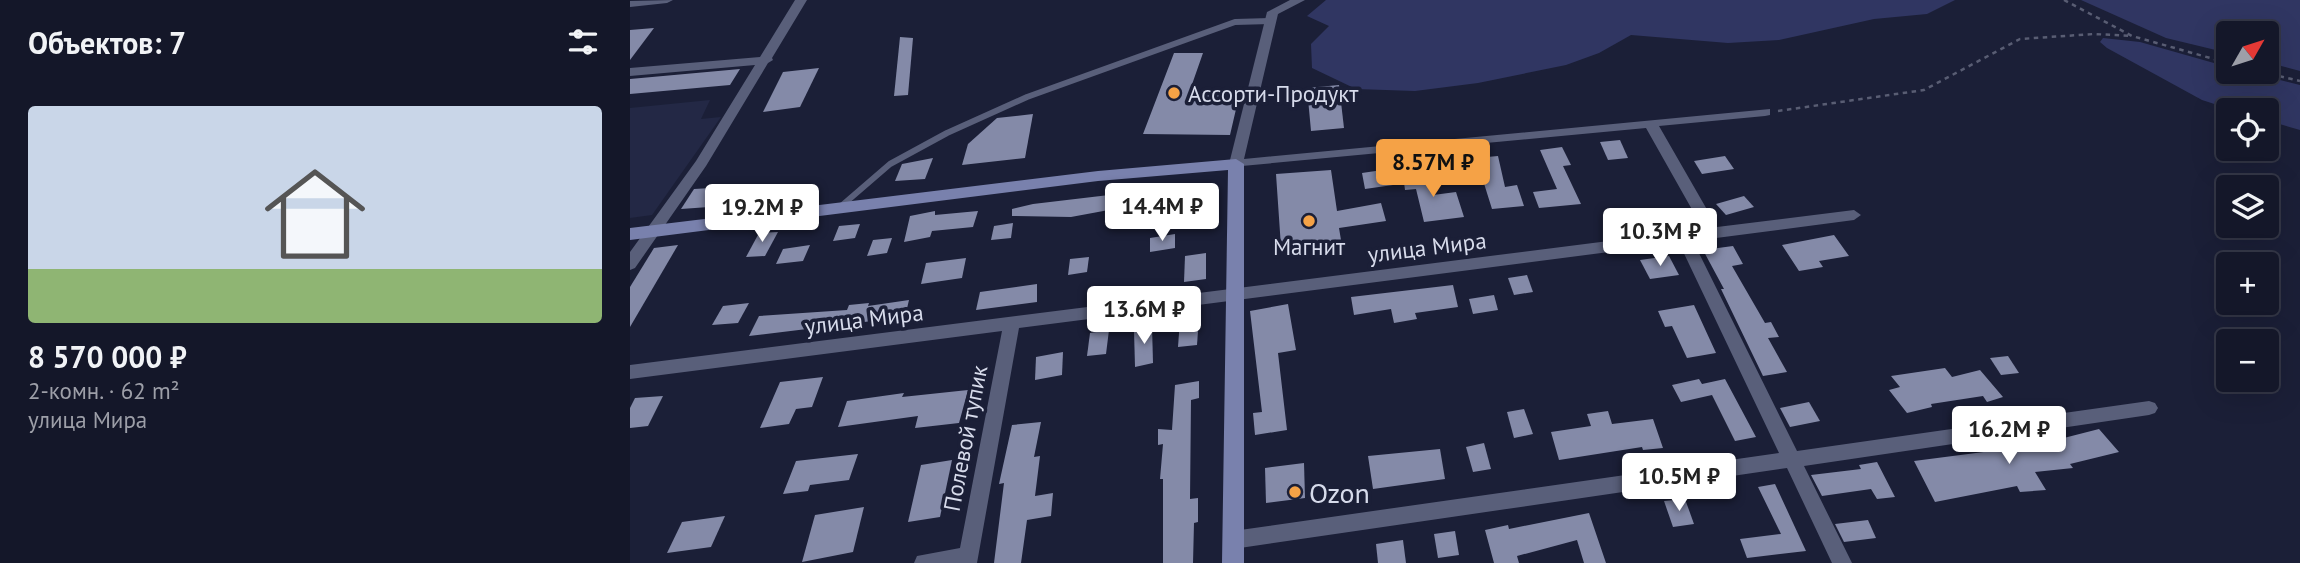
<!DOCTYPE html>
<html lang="ru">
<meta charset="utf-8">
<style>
:root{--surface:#141729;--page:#1d2031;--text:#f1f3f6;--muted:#9d9fa8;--line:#333646;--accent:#f5a246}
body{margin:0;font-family:"PT Sans",sans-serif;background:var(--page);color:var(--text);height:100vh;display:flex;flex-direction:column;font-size:26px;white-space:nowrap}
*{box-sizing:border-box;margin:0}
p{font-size:23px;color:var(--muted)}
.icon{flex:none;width:38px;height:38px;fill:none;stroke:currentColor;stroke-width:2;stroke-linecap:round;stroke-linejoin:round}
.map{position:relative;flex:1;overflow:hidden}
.side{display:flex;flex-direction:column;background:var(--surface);width:630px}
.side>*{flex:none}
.needle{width:46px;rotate:51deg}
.tools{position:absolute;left:1586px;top:21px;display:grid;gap:14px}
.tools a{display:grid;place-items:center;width:63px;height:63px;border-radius:7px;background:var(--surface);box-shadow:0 7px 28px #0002,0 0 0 2px var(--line);font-size:35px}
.price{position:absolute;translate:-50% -60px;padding:0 16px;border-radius:7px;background:#fff;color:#222;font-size:23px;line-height:46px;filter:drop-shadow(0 2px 4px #0008)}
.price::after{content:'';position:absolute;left:50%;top:42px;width:21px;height:16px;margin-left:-10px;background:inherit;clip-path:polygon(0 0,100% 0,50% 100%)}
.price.selected{background:var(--accent);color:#111}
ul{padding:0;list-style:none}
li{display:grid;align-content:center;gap:14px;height:371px;padding:0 28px}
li+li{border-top:2px solid var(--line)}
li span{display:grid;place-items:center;height:217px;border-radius:7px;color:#555}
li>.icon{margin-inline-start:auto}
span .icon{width:126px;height:126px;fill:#fffc;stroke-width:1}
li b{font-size:30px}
h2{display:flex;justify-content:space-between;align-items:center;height:84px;padding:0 28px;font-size:30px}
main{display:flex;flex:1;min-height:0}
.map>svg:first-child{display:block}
.built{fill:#232845}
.green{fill:#303662}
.building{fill:#848aa8}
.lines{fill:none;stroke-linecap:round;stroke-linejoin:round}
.path{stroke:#595d73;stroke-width:2.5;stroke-dasharray:4.5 4.5;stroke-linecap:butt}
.lane{stroke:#595f7a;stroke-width:6}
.street{fill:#595f7a;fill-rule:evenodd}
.secondary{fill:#7981ad;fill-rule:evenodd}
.poi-dot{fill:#f5a246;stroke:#1b1f37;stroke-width:2.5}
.labels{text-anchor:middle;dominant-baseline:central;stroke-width:7;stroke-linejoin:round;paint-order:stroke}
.poi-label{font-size:23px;fill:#d7dbeb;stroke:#1b1f37;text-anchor:start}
.street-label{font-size:23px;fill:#d7dbeb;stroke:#1b1f37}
.near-poi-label{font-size:28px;fill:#d7dbeb;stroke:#1b1f37;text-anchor:start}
</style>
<main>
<section class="side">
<h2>Объектов: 7<svg class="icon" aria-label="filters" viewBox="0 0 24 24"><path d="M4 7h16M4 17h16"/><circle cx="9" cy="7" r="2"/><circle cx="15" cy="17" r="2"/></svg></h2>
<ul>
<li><span style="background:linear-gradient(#c9d6e8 75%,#8fb573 0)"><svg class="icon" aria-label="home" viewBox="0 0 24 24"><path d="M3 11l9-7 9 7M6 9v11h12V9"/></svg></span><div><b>8 570 000 ₽</b><p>2-комн. · 62 m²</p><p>улица Мира</p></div></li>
</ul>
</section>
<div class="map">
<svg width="1670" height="563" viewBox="0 0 1670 563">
<rect width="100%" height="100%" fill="#1b1f37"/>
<path class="built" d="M80,100L71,119L91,117L22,215L0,218V108Z"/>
<g class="green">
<path d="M696,0H1325L1297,14L1244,19L1149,40L1098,43L1001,35L969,53L936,65L848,83L785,91L726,89L682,68L681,44L699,26L677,16Z"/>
<path d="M1451,0H1670V71L1636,62V33H1598V53L1536,38Z"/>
<path d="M1473,38L1510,42L1598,67V72H1618L1670,85V130L1636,120V110H1603L1572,100L1477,48L1470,42Z"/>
</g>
<g class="building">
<path d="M24,28L0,60V30Z"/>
<path d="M270,37L283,38L278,95L264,96Z"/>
<path d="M544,53H573L559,93L610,92L600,135L513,134Z"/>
<path d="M189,68L170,107L133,112L153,72Z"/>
<path d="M110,69L100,85L0,94V79Z"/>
<path d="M709,85L714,128L681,131L677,88Z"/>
<path d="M403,114L395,158L332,165L338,144L367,118Z"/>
<path d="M990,140L998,158L978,160L970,142Z"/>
<path d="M932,147L941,165L933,166L951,204L909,208L903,192L927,189L910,150Z"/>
<path d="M868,156L875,187L887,185L894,206L862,209L846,158Z"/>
<path d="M1095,156L1104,169L1072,174L1064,161Z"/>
<path d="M303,158L295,179L265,181L272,164Z"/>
<path d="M759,169L763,185L735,189L732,173Z"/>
<path d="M701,170L707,211L751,203L756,221L709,228L711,240L651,247L646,174Z"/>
<path d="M799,172L803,195L826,192L834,217L794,222L786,189L775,190L773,175Z"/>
<path d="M573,184L575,204L553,208L551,188Z"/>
<path d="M133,185L121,204L51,209L64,189Z"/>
<path d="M496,193L495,207L441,217L382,216V209L403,204Z"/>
<path d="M1114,196L1124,207L1096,215L1086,204Z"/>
<path d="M305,211V215L348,211L343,227L302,231L300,237L274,242L280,216Z"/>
<path d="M383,223L381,238L361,240L364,226Z"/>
<path d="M230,224L225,238L203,241L209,226Z"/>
<path d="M148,232L135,256L116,257L129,233Z"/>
<path d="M545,234V248L520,252V238Z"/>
<path d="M1204,235L1219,256L1189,261L1193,267L1169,271L1152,245Z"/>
<path d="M262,238L257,253L237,256L243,240Z"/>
<path d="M48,245L0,327V287L24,248Z"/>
<path d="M180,245L173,261L146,264L153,249Z"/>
<path d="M1103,246L1113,264L1102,266L1135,323L1141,322L1149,337L1138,338L1157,372L1133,376L1091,289H1094L1073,250Z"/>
<path d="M576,253V279L554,282L555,256Z"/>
<path d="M1039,256L1049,275L1020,279L1010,260Z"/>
<path d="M459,257L457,272L438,275L440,259Z"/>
<path d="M336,258L332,278L291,284L296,263Z"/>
<path d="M897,275L903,292L884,295L878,278Z"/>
<path d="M407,284V302L346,310L350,292Z"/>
<path d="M823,285L828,307L785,313L787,319L764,323L761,309L724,315L721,297Z"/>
<path d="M864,295L868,310L843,314L839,299Z"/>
<path d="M279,300L275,317L119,336L129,316L217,310L219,305L239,303L238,306Z"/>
<path d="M119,303L108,323L82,325L93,306Z"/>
<path d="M658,304L666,350L648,353L657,430L625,435L623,413L632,412L620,311Z"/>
<path d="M1064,305L1086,353L1057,358L1042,326L1035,327L1028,311Z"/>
<path d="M569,317L567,345L548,347L550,319Z"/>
<path d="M522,326L523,363L505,367L504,330Z"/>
<path d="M479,330L476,354L457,356L460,333Z"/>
<path d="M433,352L432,375L405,380L406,357Z"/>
<path d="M1378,356L1389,373L1371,375L1360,358Z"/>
<path d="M1315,368L1322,377L1350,370L1373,397L1357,402L1353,396L1301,404L1302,407L1277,413L1259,390L1270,387L1261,376Z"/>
<path d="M193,377L182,407L166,409L159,424L130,428L150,382Z"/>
<path d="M1069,379L1072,384L1095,379L1126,437L1105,441L1082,395L1051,402L1042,385Z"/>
<path d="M569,381V398L561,400L560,499L568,498V522L564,523L563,563H533V479H530L533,444L528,445V429L542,430L545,385Z"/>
<path d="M338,390L329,423L285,428L288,416L208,427L217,401L274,393L272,397Z"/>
<path d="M33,396L18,426L0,428V408L5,398Z"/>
<path d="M1179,402L1190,421L1160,427L1150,408Z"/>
<path d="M894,409L903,434L884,438L877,412Z"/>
<path d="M978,411L982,424L1023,419L1033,448L1013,450L1012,447L929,460L921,432L961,426L957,414Z"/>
<path d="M411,422L404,457L410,456L405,496L423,493L421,516L397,520L391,563H364L374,483L369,484L382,425Z"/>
<path d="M1469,429L1489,452L1440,464L1443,468L1405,472L1416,490L1390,492L1387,486L1305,502L1284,461L1400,446L1398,442L1426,440Z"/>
<path d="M854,443L861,469L843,472L836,447Z"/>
<path d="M810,449L815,479L743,489L738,456Z"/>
<path d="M228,454L219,480L180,485L178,491L153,494L166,461Z"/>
<path d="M322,460L310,517L278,522L291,465Z"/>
<path d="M1247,462L1265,497L1247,499L1241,489L1192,496L1181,475L1231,469L1229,465Z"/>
<path d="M674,463L675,498L636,503L635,468Z"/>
<path d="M1145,484L1176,551L1117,558L1110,539L1151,534L1128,487Z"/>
<path d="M1055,499L1064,524L1043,527L1034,501Z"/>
<path d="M234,507L223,552L172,562L185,515Z"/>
<path d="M959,513L976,563H954L947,540L887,556L889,563H864L855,530L878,525L879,529Z"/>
<path d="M95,516L81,547L37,553L52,522Z"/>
<path d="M1238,520L1246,538L1214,542L1205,524Z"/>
<path d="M825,531L829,555L808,558L804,534Z"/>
<path d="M773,540L776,563H748L746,544Z"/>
</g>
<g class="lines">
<g class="path">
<path d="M1434,0L1502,36L1598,63"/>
<path d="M1632,72L1670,81"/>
<path d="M1148,111L1294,90L1390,39L1464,34L1502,36"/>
</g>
<path class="lane" d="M209,208L260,164L317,133L397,97L605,22L640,21"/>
<g class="street">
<path d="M43,0L37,3L0,7V1Z"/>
<path d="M165,0H177L142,58L143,60L138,63L76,166L5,268L0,270V252L66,161L125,65L0,76V68L130,57Z"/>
<path d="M660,0H675L648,14L614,159L1140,109V115L1135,116L1029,126L1087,227L1224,210L1231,215L1224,220L1063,241L1167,451L1519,401L1525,403L1528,408L1525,413L1519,415L1174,466L1222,563H1202L1157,468L603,549L596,546L593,540L596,534L603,531L1149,453L1049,243L389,328L347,563H284L287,556L330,548L372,331L0,379V365L1073,229L1016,128L601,167L599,164L637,12Z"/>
</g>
<path class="secondary" d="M606,159L614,164V563H592L598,170L468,181L0,240V228L468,171Z"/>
</g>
<g class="poi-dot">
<circle cx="544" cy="93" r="7"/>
<circle cx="679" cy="221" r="7"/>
<circle cx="665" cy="492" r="7"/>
</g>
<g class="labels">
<g class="poi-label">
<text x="558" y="93">Ассорти-Продукт</text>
<text x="679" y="246" text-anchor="middle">Магнит</text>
</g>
<g class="street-label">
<text transform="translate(797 247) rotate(-7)">улица Мира</text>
<text transform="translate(234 319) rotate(-7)">улица Мира</text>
<text transform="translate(335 438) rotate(-79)">Полевой тупик</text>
</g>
<g class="near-poi-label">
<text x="679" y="492">Ozon</text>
</g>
</g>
</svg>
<div class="tools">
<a><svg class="needle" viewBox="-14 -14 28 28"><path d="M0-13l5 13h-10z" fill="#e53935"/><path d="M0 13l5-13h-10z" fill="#9d9fa8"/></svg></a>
<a><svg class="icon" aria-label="locate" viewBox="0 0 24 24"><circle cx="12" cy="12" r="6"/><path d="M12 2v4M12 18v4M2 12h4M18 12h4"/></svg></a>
<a><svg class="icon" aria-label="layers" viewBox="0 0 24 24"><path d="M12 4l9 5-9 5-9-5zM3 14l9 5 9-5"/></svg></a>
<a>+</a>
<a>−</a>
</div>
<b class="price selected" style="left:803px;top:199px">8.57M ₽</b>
<b class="price" style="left:532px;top:243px">14.4M ₽</b>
<b class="price" style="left:132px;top:244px">19.2M ₽</b>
<b class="price" style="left:1030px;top:268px">10.3M ₽</b>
<b class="price" style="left:514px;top:346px">13.6M ₽</b>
<b class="price" style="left:1379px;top:466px">16.2M ₽</b>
<b class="price" style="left:1049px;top:513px">10.5M ₽</b>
</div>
</main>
